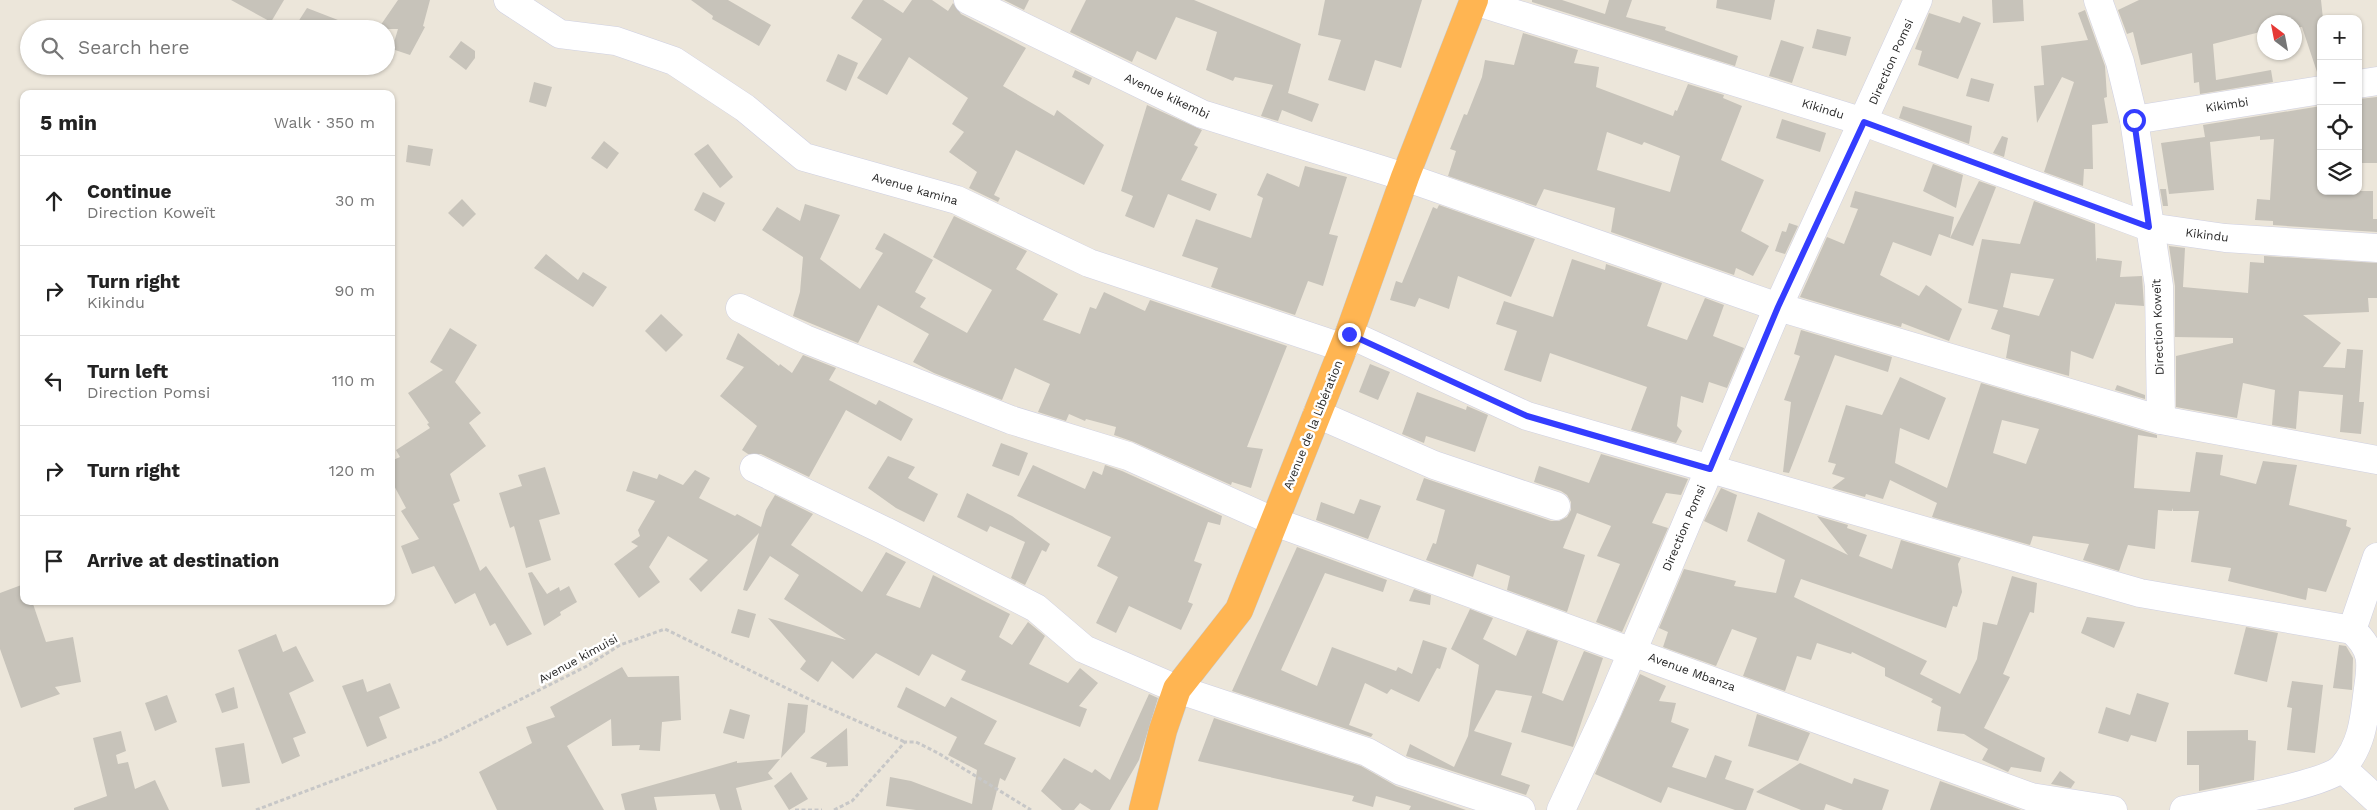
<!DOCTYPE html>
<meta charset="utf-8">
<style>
body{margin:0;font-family:"Work Sans",sans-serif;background:#f6f6f6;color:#222}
.controls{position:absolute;right:15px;top:15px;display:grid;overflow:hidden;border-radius:10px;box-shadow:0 1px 4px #0004}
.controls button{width:45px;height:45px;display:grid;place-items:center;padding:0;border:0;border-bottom:1px solid #e0e0e0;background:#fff;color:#222;font:25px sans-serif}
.compass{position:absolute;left:2257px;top:15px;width:45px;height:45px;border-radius:50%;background:#fff;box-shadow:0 1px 4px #0004;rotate:328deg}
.stop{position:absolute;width:15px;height:15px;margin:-11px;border:4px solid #343dff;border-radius:50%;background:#fff}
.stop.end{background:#343dff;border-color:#fff;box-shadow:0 1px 5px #0008}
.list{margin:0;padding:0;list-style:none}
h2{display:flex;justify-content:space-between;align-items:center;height:65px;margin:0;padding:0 20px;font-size:21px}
h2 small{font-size:16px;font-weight:400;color:#767676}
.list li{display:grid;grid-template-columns:32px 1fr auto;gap:15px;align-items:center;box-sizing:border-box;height:90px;padding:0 20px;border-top:1px solid #e0e0e0}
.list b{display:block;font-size:19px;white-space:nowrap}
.list p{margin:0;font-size:16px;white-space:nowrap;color:#767676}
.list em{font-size:16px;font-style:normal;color:#767676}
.icon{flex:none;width:28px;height:28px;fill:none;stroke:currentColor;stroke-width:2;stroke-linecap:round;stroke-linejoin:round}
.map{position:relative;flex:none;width:2377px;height:810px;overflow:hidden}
.search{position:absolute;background:#fff;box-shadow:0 1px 4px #0004;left:20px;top:20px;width:375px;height:55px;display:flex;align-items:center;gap:12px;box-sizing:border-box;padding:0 18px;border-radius:28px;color:#767676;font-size:19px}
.panel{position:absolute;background:#fff;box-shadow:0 1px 4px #0004;left:20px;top:90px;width:375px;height:515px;border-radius:10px}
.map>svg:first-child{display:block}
</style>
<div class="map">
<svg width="2377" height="810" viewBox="0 0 2377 810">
<rect width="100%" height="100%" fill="#ece6da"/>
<g fill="#c7c3ba" fill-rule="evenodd">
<polygon points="231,0 284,0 271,22"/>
<polygon points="398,0 430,0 423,26 425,27 410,55 392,49 398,29 378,29"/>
<polygon points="691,0 728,0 771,25 759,46 712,19 713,16"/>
<polygon points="863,0 883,0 903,13 912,0 932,0 948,11 953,3 961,14 1026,48 1003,86 1054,116 1057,110 1104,145 1084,185 1016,150 994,195 1000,198 998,202 969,188 977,172 949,152 964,132 952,124 968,98 909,57 887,95 857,78 882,39 851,18"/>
<polygon points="1004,0 1029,0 1024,10"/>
<polygon points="1086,0 1194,0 1301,44 1288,93 1319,104 1312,122 1282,110 1278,121 1261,116 1273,85 1235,77 1233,81 1206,70 1217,32 1176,17 1156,60 1137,51 1132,62 1070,32"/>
<polygon points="1325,0 1422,0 1401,68 1375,60 1365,91 1328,80 1341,40 1318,35"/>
<polygon points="1532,0 1562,0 1605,14 1609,0 1632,0 1626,17 1666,27 1665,30 1738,56 1735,66 1532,2"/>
<polygon points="1717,0 1775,0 1771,20 1716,8"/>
<polygon points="1992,0 2023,0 2024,21 1993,23"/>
<polygon points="2139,0 2321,0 2323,19 2321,19 2321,72 2317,72 2302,27 2294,28 2294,22 2264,22 2264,31 2213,44 2216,80 2271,70 2273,82 2200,94 2199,82 2194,83 2192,53 2141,65 2133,32 2127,34 2118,10"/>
<polygon points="307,8 356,27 356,29 310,29 298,22"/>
<polygon points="2085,10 2105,66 2107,97 2104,98 2108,123 2092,125 2093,169 2084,169 2083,186 2044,172 2074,82 2062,77 2037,123 2034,86 2044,85 2041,46 2088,40 2078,13"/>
<polygon points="1929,13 1960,23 1963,16 1981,23 1958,79 1918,65 1922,51 1915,49"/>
<polygon points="1817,29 1851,37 1846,56 1812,48"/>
<path d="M1523,33L1578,50L1574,63L1599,67L1596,87L1673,116L1675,110L1677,111L1688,84L1724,95L1723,98L1742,106L1721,160L1764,180L1741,231L1769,246L1753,276L1736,268L1734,275L1611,232L1615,208L1544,189L1536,206L1448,176L1456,151L1450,149L1464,114L1467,115L1482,77L1485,60L1514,65ZM1607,132L1642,145L1644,142L1680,156L1670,192L1597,170Z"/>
<polygon points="1781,40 1804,47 1792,83 1769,76"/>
<polygon points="461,41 475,51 475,58 466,70 449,57"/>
<polygon points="838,54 858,63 846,91 826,81"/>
<polygon points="1075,70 1092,78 1089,85 1072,77"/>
<polygon points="1971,78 1994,84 1989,102 1966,96"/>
<polygon points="534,82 552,87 546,107 529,102"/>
<polygon points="2377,97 2377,163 2358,163 2359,99"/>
<polygon points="1147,105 1202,130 1194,145 1198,147 1181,180 1217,194 1210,211 1168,194 1154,228 1125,216 1133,196 1121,191"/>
<polygon points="1903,106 1972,126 1969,144 1899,118"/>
<polygon points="2321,106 2321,191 2373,191 2373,219 2377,219 2377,232 2273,225 2273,221 2255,220 2257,199 2270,200 2274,139 2260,140 2260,136 2210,142 2214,190 2169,194 2161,143 2205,137 2203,125"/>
<polygon points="1782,119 1826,133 1820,152 1776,138"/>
<polygon points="2002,136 2008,138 2004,157 1993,153"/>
<polygon points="604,141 619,153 607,169 591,158"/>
<polygon points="708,144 733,177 720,188 694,154"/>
<polygon points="408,145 433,149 430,166 406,162"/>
<polygon points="1933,164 1963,175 1956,208 1923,191"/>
<polygon points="1305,166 1347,177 1329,234 1338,236 1323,286 1308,281 1295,315 1211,287 1218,268 1182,256 1196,219 1251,238 1263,198 1257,195 1267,173 1299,187"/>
<polygon points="1979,181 1996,187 1973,246 1950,238"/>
<polygon points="2160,189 2166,189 2168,206 2163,206"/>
<polygon points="1855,191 1954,217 1950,238 1939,234 1931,256 1893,242 1880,275 1919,296 1926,285 1962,309 1949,341 1902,323 1901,327 1800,297 1827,237 1844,244 1858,209 1850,207"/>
<polygon points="703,192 725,203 715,222 694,210"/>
<polygon points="462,199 476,214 463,227 448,213"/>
<path d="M2034,201L2095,224L2096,262L2097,258L2122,261L2120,277L2142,276L2144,306L2116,304V302L2093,359L2071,351L2069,376L2006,358L2010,335L1991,329L1998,310L1968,303L1982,239L2020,244ZM2011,273L2054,279L2039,316L2003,307Z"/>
<polygon points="805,204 840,215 820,259 860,289 883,253 875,249 884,233 933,260 915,292 926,298 920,307 967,333 992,290 933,257 954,216 1027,251 1016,269 1058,294 1043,320 1080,334 1090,307 1096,309 1104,292 1145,311 1150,300 1287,346 1247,447 1263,449 1251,488 1232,482 1231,485 1134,442 1114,435 1116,427 1086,419 1085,421 1069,414 1066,421 1038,412 1050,384 1015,368 1002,400 934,373 913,362 929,334 878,305 858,343 793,316 800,292 803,257 762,230 777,207 800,221"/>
<polygon points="1439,205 1535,239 1511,297 1458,276 1449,309 1419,298 1415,307 1390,300 1396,281 1402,283 1433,207 1437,209"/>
<polygon points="1789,223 1798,226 1785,254 1775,251 1782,231 1786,232"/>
<polygon points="2169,246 2185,248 2183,287 2248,293 2250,262 2264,263 2264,256 2377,263 2377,298 2368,298 2369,312 2303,315 2341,343 2323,367 2345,368 2347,349 2363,350 2359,402 2364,402 2361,434 2340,432 2343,395 2299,391 2296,429 2272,425 2275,390 2243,383 2237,418 2176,407 2176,356 2233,343 2233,338 2175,337 2175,286"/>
<polygon points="546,254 578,280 583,272 607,287 593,307 534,268"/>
<polygon points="1572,259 1605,270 1606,264 1662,283 1647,326 1687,340 1705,298 1724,305 1713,336 1744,348 1727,388 1709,382 1703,403 1681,396 1677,426 1682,431 1676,443 1631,430 1647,387 1550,353 1541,382 1504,370 1517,331 1496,324 1504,301 1553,317"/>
<polygon points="661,314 683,335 666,352 645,331"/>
<polygon points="450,328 477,345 455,382 481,413 469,423 486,446 450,474 460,501 453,504 480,571 486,566 532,634 507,646 495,623 490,626 475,593 455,604 434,566 412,574 401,546 419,539 401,511 406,508 391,480 391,461 400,457 396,450 430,428 427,424 429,423 408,393 443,370 430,362"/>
<polygon points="1801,330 1892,357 1888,372 1835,355 1789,473 1783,472 1791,402 1784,400 1800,356 1794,354"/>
<polygon points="738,333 779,366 780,364 792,373 803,355 836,368 829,380 876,405 879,400 913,419 901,441 846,410 809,477 761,454 748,454 742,450 757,426 720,396 744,367 726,359"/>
<polygon points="1370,364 1390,372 1378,400 1359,392"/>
<path d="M1900,377L1946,398L1929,440L1900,428L1895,463L1947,488L1981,383L2157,435V438L2138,435L2134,488L2190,492L2196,452L2223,455L2220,475L2256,484L2263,461L2297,465L2289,505L2347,520L2346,526L2351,528L2326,592L2308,588L2306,600L2228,581L2231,568L2191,562L2199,511H2173V508L2172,511L2158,510L2155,549L2128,545L2119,571L2083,560L2089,544L2033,536L2030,545L1932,517L1937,503L1890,480L1883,499L1866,494L1865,497L1832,488L1845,478L1832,474L1836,464L1828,462L1846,405L1882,415ZM2002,420L2039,429L2026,464L1993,453Z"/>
<polygon points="2117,385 2145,395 2145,399 2115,390"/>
<polygon points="1417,392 1466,410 1467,406 1488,415 1475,452 1426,436 1424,443 1402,434"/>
<polygon points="1001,443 1028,453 1019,476 992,466"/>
<polygon points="1601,454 1688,479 1681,495 1666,493 1652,523 1668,528 1622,632 1596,622 1620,564 1597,556 1611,526 1577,513 1563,548 1585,555 1567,612 1507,590 1510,576 1477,564 1473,577 1426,560 1433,543 1436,544 1445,510 1416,500 1424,478 1551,521 1559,521 1567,517 1571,510 1571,502 1567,495 1561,491 1534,482 1539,466 1589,483"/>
<polygon points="888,456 915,467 908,478 938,494 924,522 896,508 868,488"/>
<polygon points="1033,465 1085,489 1093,471 1102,475 1105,465 1122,471 1222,516 1220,525 1208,522 1194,561 1202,564 1188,602 1193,604 1181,630 1129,606 1116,633 1096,623 1118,577 1097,566 1111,537 1017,496"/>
<polygon points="545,467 560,514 539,520 551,560 526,568 514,526 510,528 499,493 522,486 518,475"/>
<polygon points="695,470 710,478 699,498 735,516 737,514 761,527 766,510 775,495 813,514 791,545 862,592 886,552 906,562 886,595 920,608 933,575 1010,614 999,637 1012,645 1028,622 1045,636 1029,664 1068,683 1080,668 1098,683 1079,706 1087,709 1080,727 961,680 966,671 932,654 919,676 876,653 853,679 832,661 818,682 800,669 806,661 768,618 846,640 784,599 799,575 770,556 747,591 743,590 759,533 701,592 689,579 708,560 668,536 649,567 660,582 639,598 614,564 638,546 631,542 640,536 638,530 655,501 626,491 633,471 657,479 659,474 683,485"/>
<polygon points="1721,488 1737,495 1727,532 1704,521"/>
<polygon points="967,493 1012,516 1050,544 1046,552 1042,550 1025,585 1011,578 1025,542 990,526 987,532 957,517"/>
<polygon points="1360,499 1381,506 1368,539 1316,520 1321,502 1354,514"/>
<polygon points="1758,512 1848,555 1817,516 1848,525 1847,528 1867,535 1859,556 1892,569 1901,540 1961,558 1958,564 1962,592 1957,607 1953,606 1946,628 1801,579 1794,597 1927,661 1920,674 1960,694 1977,659 1983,622 1997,625 2012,576 2037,583 2034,613 2030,612 2003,674 2010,677 1984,728 2045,758 2041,772 2011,767 2008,772 1982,760 1988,749 1964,734 1937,731 1941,707 1931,702 1933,699 1885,676 1885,668 1852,652 1851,654 1817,643 1811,660 1797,656 1785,691 1743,676 1757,638 1732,629 1716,666 1663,647 1668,632 1659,628 1684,569 1736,581 1734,586 1776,593 1785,560 1747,541"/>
<polygon points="1297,547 1387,580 1383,592 1325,573 1281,670 1317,686 1332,647 1396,671 1398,667 1412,674 1423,640 1447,648 1440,669 1437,668 1419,702 1391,689 1387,694 1365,683 1349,725 1373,734 1371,737 1232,691"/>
<polygon points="532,572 547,594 559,587 560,591 569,586 577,602 560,612 561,615 544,626 528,573"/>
<polygon points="24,584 24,601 32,601 46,642 73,637 81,682 55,687 60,694 21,708 0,649 0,593"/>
<polygon points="1414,589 1431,595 1430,605 1409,601"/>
<polygon points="738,609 756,614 749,638 731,633"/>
<polygon points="1470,609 1493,618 1483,639 1516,656 1527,630 1558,641 1542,693 1563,701 1584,651 1603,658 1573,747 1521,732 1532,696 1496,690 1474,731 1512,743 1501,775 1530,785 1526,795 1406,756 1410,744 1454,767 1468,736 1479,665 1451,649"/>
<polygon points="2087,617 2125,622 2114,648 2081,633"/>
<polygon points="2246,627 2278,633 2267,682 2234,674"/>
<polygon points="276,634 283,652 296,646 314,681 289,693 306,733 293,738 300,756 282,764 238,650"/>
<polygon points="2339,645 2346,646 2353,658 2352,690 2333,688"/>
<polygon points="622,667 628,677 679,676 681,720 662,722 660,751 639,750 640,745 612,746 611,719 567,746 604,810 497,810 479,772 532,743 526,727 555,717 550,707"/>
<polygon points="1640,674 1666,686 1659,701 1676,703 1671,722 1689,729 1672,767 1706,778 1715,755 1732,761 1725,779 1754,789 1746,810 1735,810 1668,787 1661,803 1595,774"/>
<polygon points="363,679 367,692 390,683 400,708 379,717 387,738 367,747 342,686"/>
<polygon points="2292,681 2323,685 2315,753 2287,750 2292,708 2287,707"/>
<polygon points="234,687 238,708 222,713 215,694"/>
<polygon points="906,687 945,707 951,697 997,721 984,744 1016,758 1005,781 1000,778 992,810 916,810 886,806 890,777 911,781 972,804 977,770 948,755 957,737 897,707"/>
<polygon points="2137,693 2169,703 2156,742 2131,735 2128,742 2098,733 2106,707 2130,715"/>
<polygon points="1149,694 1158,698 1139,760 1110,810 1091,810 1080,803 1074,810 1062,810 1041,791 1064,758 1092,773 1095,769 1110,780"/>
<polygon points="167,695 177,722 155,731 145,703"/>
<polygon points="788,703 808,705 805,732 781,758"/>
<polygon points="730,709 750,715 744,739 723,733"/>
<polygon points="1757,714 1810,733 1798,761 1748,746"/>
<polygon points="1214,718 1361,766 1396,786 1466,810 1409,810 1411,806 1376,796 1373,807 1352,801 1354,796 1198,761"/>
<polygon points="847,728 848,766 826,767 827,763 810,758"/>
<polygon points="2248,730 2248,740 2256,741 2254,780 2199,791 2199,765 2187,765 2187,731"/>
<polygon points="121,731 126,751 116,755 118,764 128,762 135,789 155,780 169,810 74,810 74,808 107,796 93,738"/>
<polygon points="244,743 250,783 222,787 215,748"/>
<polygon points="780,759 768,773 773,779 736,788 742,810 720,810 715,794 654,797 657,810 625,810 621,794 737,761 737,763"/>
<polygon points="1800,763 1852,784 1854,778 1889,790 1882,810 1843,810 1826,804 1824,810 1801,810 1756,792"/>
<polygon points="2060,771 2075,782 2071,788 2051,784"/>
<polygon points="791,772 808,799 789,810 774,786"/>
<polygon points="1940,781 2021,810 1930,810"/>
</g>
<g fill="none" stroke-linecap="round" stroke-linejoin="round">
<g stroke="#cfd0e2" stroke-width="29">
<g id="minor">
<polyline points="508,0 560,34 616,41 674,61 745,108 804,157 957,200 1089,263 1344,348"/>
<polyline points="968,0 1202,114 1405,177 1778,307 2161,420 2377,460"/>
<polyline points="2098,0 2120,62 2134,120 2159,286 2161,420"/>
<polyline points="1474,1 1864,122 2149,227 2225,238 2377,248"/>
<polyline points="2358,84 2377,81"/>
<polyline points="2134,120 2321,90"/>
<polyline points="740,308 805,339 1011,420 1128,456 1275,522 2031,797 2113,810"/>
<polyline points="1349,334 1527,416 2140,593 2352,630 2377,557"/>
<polyline points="1317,414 1434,465 1556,506"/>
<polyline points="754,468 885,531 1036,608 1084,649 1177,689 1367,752 1401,771 1521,810"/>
<polyline points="2342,768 2377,800"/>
<polyline points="1561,810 1608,709 1778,307 1918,0"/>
<path d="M2184,810C2213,804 2327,785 2343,767C2361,746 2364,722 2367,696C2371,666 2376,652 2352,630"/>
</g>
</g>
<g stroke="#c7c7c7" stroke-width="29">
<polyline id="highway" points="1143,810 1163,730 1177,689 1239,610 1349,334 1405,177 1474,0"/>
</g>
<g stroke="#c7c7c7" stroke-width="3" stroke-dasharray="4 2.5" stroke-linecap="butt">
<polyline points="256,810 438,741 587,666 620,645 665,629 819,704 905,742"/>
<polyline points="795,810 822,810"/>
<polyline points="834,810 852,801 905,742 916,742 938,753 1031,810"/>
</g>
<use href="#minor" stroke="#fff" stroke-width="28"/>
<use href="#highway" stroke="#ffb552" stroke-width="28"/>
</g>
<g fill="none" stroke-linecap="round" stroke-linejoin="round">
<polyline stroke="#343dff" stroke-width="6" points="1349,334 1527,416 1710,469 1778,307 1864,122 2149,227 2134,120"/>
</g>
<g text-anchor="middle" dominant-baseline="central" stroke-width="5" stroke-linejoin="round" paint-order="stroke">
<g font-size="12" fill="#292929" stroke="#fff">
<text transform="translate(1891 62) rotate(-66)">Direction Pomsi</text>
<text transform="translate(1167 96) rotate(25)">Avenue kikembi</text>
<text transform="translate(2227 105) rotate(-9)">Kikimbi</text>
<text transform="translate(1823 109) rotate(17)">Kikindu</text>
<text transform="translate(915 189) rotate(16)">Avenue kamina</text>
<text transform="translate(2207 235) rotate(7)">Kikindu</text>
<text transform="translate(2158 327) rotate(-92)">Direction Koweït</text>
<text transform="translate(1313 425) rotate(-68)">Avenue de la Libération</text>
<text transform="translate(1684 528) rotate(-67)">Direction Pomsi</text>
<text transform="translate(578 659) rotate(-29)">Avenue kimuisi</text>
<text transform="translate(1692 672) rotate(20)">Avenue Mbanza</text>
</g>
</g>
</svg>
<div class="controls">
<button>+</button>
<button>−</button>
<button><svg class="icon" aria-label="locate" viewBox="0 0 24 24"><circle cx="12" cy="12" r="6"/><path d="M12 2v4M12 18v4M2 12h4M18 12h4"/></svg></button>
<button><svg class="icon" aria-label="layers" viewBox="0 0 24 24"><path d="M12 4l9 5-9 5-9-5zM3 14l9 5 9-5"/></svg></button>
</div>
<svg class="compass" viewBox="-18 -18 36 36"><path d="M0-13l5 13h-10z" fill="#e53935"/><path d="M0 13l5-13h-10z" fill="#767676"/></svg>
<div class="stop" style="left:2134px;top:120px"></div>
<div class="stop end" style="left:1349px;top:334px"></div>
<div class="search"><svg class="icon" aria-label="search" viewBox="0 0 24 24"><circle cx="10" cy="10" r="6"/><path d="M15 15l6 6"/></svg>Search here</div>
<section class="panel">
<h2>5 min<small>Walk · 350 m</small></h2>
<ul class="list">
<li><svg class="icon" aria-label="ahead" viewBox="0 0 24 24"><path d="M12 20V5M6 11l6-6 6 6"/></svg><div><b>Continue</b><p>Direction Koweït</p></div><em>30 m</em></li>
<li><svg class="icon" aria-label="right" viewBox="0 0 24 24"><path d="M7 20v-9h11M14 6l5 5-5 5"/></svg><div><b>Turn right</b><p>Kikindu</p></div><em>90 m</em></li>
<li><svg class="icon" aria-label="left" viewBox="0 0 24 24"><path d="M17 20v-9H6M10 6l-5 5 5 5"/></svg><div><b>Turn left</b><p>Direction Pomsi</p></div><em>110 m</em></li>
<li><svg class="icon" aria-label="right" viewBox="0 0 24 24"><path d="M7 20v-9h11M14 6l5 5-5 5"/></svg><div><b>Turn right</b></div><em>120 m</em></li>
<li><svg class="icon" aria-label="arrive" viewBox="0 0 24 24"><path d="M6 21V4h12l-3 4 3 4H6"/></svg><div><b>Arrive at destination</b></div></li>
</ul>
</section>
</div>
